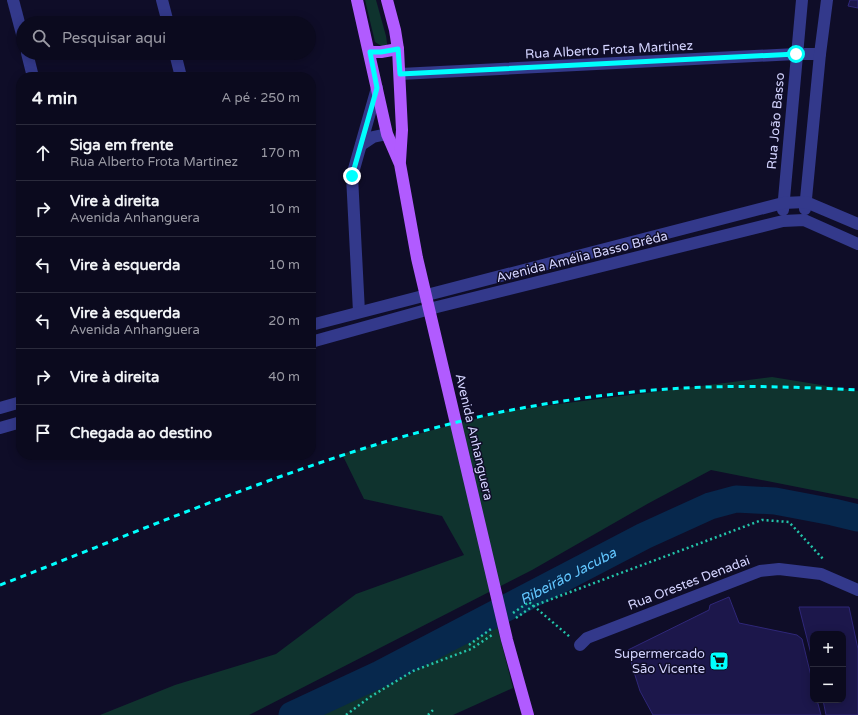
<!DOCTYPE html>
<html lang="pt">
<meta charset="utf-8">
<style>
body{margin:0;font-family:"Varela Round",sans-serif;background:#19182b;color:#f1f3f6}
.controls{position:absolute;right:12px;bottom:12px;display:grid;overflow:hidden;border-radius:8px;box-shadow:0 2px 10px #0003}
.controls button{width:36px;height:36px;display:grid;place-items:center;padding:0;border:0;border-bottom:1px solid #2b2b3c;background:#0b0a1e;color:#f1f3f6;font:20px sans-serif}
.stop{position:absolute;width:12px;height:12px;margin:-9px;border:3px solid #00fffe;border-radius:50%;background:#fff}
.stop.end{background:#00fffe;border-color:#fff;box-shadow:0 1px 4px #0008}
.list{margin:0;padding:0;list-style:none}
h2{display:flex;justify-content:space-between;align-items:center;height:52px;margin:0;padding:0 16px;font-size:17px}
h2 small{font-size:13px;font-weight:400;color:#9a9aa4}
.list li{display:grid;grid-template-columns:26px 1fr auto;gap:12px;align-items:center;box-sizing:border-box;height:56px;padding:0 16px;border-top:1px solid #2b2b3c}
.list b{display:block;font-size:15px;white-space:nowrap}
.list p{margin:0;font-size:13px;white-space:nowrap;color:#9a9aa4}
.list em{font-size:13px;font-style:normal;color:#9a9aa4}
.icon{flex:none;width:22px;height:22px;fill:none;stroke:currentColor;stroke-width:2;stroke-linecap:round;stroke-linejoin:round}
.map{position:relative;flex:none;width:858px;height:715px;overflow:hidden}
.search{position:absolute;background:#0b0a1e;box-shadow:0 2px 10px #0003;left:16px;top:16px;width:300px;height:44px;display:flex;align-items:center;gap:10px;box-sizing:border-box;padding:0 14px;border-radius:22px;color:#9a9aa4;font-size:15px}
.panel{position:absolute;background:#0b0a1e;box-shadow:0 2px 10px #0003;left:16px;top:72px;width:300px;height:388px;border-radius:16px}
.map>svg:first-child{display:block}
</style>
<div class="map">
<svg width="858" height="715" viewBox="0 0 858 715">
<rect width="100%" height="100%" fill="#0f0d28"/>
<g fill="#0f332e">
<polygon points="365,0 376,0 386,36 388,50 375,42"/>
<polygon points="772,377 858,391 858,499 711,470 649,503 532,570 249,715 100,715 175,685 276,654 356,594 464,555 442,516 364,499 342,454 505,411"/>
<polygon points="495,618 513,688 453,715 304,715"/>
</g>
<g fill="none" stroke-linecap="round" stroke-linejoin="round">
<path stroke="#07284d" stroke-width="27" id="s1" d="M292,715L380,674L644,536L710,506L736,499L775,501L833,512L858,518"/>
</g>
<g fill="#1c174b" stroke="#2f2779">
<polygon points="850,0 858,0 858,8 848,6"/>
<polygon points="729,597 739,623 797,635 802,639 813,684 813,700 817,700 821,715 653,715 640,691 634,672 628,650 709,610 710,605"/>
<polygon points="799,607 849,607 858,649 858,715 826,715 823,700 843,700 843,634 813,634 813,662"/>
</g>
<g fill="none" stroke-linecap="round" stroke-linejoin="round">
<g stroke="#23c4aa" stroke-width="2.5" stroke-dasharray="2 3" stroke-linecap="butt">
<polyline points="513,613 529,602 570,637"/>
<polyline points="516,618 533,606 762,520 789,522 824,560"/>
<polyline points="469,645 491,629"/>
<polyline points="346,715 370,697 413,671 471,649 492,635"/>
<polyline points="428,715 433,710"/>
</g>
<g stroke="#33398b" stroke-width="12">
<polyline points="13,0 23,38"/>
<polyline points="162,0 168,23"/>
<polyline points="27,53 33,77"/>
<polyline points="175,53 181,77"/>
<polyline points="400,74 796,54 820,54"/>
<polyline points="361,145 373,137 387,134"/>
<polyline points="805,209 820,54 827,0"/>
<polyline points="783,210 802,0"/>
<polyline points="359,312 352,176 377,88"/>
<polyline points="311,325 783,203 806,202 858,224"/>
<polyline points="311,342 437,307 783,221 804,220 858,244"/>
<polyline points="0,408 21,402"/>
<polyline points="0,428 21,422"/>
<polyline points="580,645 587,638 760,571 779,569 821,574 858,590"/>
</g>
<g stroke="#b15bff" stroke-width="12">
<polyline points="357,0 387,134 400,164 417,258 507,640 528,715"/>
<polyline points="387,0 395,30 398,49 402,130 400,161"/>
<polyline points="370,52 381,52 398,49"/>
</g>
<path stroke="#00fffe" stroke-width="3" stroke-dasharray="6 5" stroke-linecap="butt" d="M0,585C132,534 262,478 398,438C434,428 470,418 506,411C564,400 625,391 684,388C742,385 800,387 858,390"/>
</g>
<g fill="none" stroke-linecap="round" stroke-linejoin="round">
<polyline stroke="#00fffe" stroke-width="5" points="352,176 377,88 370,52 381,52 398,49 400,74 796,54"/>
</g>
<defs>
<g id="supermarket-square" transform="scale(1)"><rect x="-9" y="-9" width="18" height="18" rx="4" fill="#00fffe" stroke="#0f0d28"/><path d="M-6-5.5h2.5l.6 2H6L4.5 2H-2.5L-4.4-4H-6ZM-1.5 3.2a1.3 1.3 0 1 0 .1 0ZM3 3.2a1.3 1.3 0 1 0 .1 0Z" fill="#111"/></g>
</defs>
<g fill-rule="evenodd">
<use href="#supermarket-square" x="719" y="661"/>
</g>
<g text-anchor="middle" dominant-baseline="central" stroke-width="3" stroke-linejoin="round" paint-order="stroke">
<g font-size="13" fill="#d4d4ff" stroke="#0f0d28">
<text transform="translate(609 50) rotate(-3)">Rua Alberto Frota Martinez</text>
<text transform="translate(776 121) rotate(-85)">Rua João Basso</text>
<text transform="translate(582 257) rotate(-14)">Avenida Amélia Basso Brêda</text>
<text transform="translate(474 437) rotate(77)">Avenida Anhanguera</text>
<text transform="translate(689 583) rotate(-21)">Rua Orestes Denadai</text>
</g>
<g font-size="13" fill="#d4d4ff" stroke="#0f0d28" text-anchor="end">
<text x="705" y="654">Supermercado<tspan x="705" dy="15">São Vicente</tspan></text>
</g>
<g font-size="14" font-style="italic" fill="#62c7ff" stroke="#0f0d28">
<text stroke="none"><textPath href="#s1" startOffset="309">Ribeirão Jacuba</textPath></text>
</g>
</g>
</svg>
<div class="controls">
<button>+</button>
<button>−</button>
</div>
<div class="stop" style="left:796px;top:54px"></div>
<div class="stop end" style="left:352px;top:176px"></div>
<div class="search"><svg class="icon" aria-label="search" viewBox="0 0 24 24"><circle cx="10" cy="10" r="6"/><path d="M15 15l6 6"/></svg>Pesquisar aqui</div>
<section class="panel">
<h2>4 min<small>A pé · 250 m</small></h2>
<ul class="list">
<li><svg class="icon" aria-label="ahead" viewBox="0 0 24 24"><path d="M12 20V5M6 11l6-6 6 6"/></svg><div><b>Siga em frente</b><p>Rua Alberto Frota Martinez</p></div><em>170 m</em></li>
<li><svg class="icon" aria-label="right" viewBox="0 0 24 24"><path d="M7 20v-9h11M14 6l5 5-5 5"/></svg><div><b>Vire à direita</b><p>Avenida Anhanguera</p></div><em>10 m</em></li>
<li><svg class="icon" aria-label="left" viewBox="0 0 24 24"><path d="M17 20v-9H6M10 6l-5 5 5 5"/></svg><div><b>Vire à esquerda</b></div><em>10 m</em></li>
<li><svg class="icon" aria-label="left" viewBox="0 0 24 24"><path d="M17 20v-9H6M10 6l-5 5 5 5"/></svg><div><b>Vire à esquerda</b><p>Avenida Anhanguera</p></div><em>20 m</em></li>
<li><svg class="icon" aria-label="right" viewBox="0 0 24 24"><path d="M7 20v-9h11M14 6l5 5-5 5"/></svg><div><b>Vire à direita</b></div><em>40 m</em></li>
<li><svg class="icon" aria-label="arrive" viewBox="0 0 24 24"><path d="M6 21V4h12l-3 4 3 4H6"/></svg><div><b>Chegada ao destino</b></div></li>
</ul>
</section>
</div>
